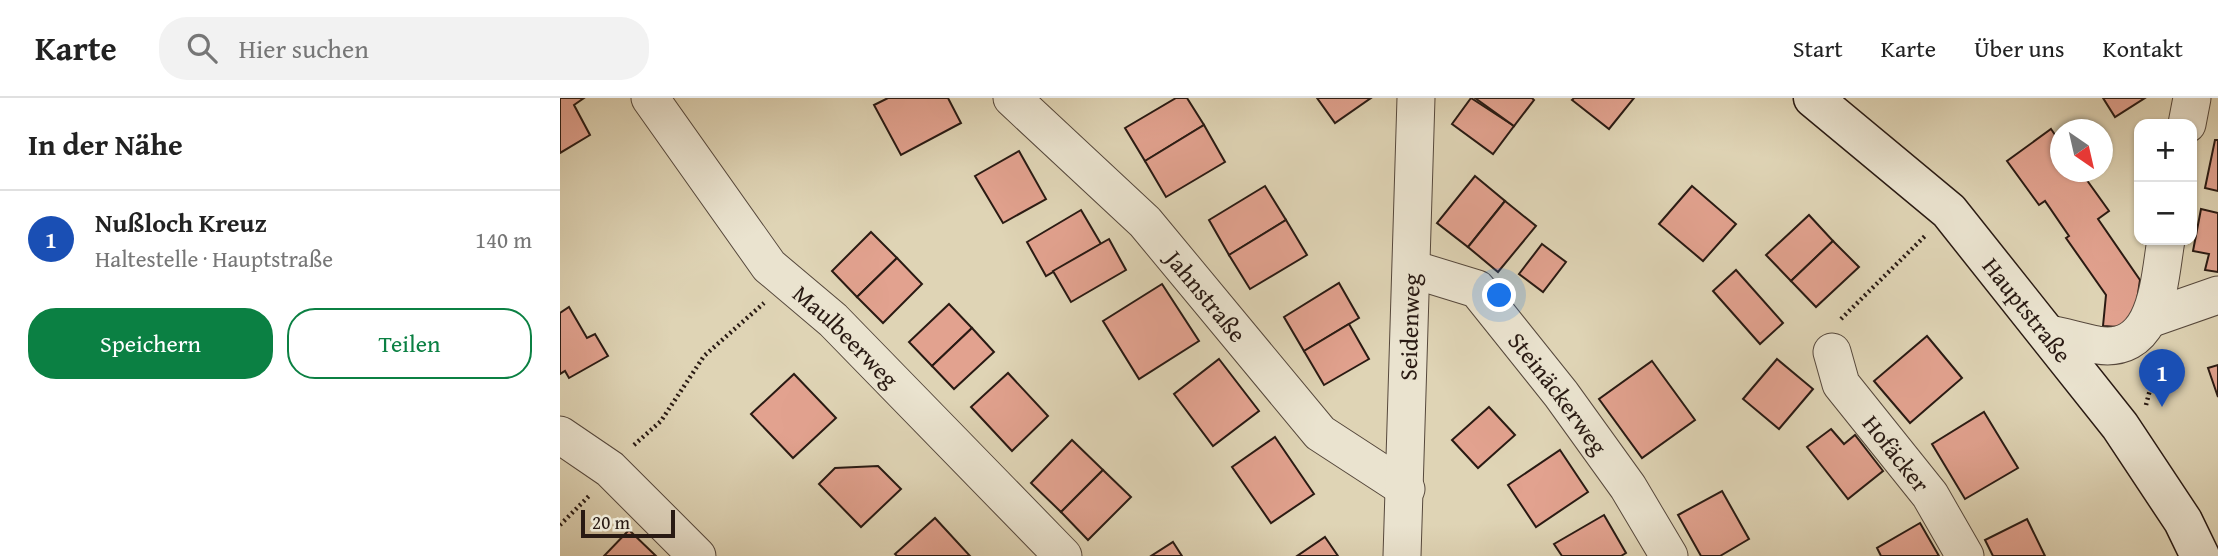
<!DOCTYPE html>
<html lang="de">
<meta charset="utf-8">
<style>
body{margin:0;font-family:"Gentium Book Plus",serif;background:#f2f2f2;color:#222}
.controls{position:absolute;right:21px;top:21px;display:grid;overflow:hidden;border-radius:14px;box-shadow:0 2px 5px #0004}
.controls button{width:63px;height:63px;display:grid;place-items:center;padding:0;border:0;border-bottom:2px solid #e0e0e0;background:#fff;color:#222;font:35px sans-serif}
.compass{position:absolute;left:1490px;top:21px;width:63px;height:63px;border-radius:50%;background:#fff;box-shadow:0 2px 5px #0004;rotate:146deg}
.scale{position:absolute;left:21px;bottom:18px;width:94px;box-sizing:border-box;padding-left:7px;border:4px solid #291a13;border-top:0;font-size:19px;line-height:24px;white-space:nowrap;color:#291a13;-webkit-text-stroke:5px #eae3cf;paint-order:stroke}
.you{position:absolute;left:940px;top:198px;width:24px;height:24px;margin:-18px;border:5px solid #fff;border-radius:50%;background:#1a73e8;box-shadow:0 0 0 10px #1a73e833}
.badge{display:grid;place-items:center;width:46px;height:46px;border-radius:50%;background:#0b8043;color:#fff;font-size:23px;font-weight:700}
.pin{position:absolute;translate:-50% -58px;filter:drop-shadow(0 2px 4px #0008)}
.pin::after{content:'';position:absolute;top:37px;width:24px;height:21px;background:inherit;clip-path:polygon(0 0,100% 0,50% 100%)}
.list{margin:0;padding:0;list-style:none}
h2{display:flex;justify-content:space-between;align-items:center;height:91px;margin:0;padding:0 28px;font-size:30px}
h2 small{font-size:23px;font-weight:400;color:#767676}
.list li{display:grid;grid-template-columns:46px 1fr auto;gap:21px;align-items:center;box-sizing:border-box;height:98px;padding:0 28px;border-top:2px solid #e0e0e0}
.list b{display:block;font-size:26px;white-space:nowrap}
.list p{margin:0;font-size:23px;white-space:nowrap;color:#767676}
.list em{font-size:23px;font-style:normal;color:#767676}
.actions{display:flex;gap:14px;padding:21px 28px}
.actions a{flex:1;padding:16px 0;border:2px solid #0b8043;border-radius:28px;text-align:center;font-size:24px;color:#0b8043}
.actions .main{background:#0b8043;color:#fff}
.icon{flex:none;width:38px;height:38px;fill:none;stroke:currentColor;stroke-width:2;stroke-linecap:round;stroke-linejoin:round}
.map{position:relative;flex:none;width:1658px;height:458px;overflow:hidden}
header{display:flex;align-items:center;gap:42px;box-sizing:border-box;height:98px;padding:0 35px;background:#fff;border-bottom:2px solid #e0e0e0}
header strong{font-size:33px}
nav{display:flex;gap:38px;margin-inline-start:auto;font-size:24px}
.search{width:490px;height:63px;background:#f2f2f2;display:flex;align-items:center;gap:18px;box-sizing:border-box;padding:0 24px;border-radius:28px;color:#767676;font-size:26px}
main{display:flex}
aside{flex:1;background:#fff}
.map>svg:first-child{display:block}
</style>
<header>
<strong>Karte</strong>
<div class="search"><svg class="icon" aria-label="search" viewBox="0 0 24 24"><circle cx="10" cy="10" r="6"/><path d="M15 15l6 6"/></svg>Hier suchen</div>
<nav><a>Start</a><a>Karte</a><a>Über uns</a><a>Kontakt</a></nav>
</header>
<main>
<aside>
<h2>In der Nähe<small></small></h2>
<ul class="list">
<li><span class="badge" style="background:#1a4fb4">1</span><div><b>Nußloch Kreuz</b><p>Haltestelle · Hauptstraße</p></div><em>140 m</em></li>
</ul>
<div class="actions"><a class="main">Speichern</a><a>Teilen</a></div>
</aside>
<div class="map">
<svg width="1658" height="458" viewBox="0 0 1658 458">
<rect width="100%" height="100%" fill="#dfd4b5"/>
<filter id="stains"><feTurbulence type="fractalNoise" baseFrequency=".00286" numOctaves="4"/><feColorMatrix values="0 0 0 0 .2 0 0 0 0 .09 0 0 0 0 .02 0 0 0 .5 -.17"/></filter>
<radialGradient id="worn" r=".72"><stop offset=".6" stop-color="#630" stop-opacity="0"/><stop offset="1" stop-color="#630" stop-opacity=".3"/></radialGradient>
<g fill="#e2a28f" stroke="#291a13" stroke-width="2">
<polygon points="0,0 24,0 14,7 30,37 0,55"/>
<polygon points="328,0 388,0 401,25 341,57 314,7"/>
<polygon points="616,0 627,0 644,27 585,63 565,30"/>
<polygon points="757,0 811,0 775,25"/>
<polygon points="911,0 954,28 933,56 892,26"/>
<polygon points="915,0 972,0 974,2 954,28"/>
<polygon points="1014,0 1074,0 1049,31 1012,2"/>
<polygon points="1543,0 1585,0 1555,19"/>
<polygon points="644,27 665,64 606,99 585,63"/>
<polygon points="1491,31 1500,44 1500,74 1521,74 1549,113 1538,121 1580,182 1573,230 1543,228 1546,197 1506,140 1509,138 1485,103 1479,107 1447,63"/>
<polygon points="1655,42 1658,42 1658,93 1645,90"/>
<polygon points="459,53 486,101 443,125 415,78"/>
<polygon points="915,78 945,103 908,149 877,125"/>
<polygon points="705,88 726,122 669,157 649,122"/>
<polygon points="1132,88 1176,126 1143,163 1099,126"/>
<polygon points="945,103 976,128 938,174 908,149"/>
<polygon points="1641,111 1658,115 1658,174 1645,172 1649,156 1633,153"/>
<polygon points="521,112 541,146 486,178 467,144"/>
<polygon points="1249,117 1273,143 1231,183 1206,157"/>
<polygon points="726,122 747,157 690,191 669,157"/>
<polygon points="311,134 337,160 297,199 272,173"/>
<polygon points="549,141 566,172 511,204 493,173"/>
<polygon points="1273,143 1299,169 1256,209 1231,183"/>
<polygon points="982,146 1006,164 983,194 959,176"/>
<polygon points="337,160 362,186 323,225 297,199"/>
<polygon points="1176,172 1223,225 1200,246 1153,193"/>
<polygon points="779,185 799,220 744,253 724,219"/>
<polygon points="602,186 639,243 579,281 543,223"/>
<polygon points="389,206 412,230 372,268 349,244"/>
<polygon points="9,209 27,240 35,236 48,258 9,280 5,273 0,276 0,215"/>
<polygon points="789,226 809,261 764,287 744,253"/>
<polygon points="412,230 434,254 394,291 372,268"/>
<polygon points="1367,238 1402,280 1350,325 1314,283"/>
<polygon points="659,261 699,313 653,348 614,296"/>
<polygon points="1217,261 1253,291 1219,331 1183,301"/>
<polygon points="1092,263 1135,322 1082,360 1039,301"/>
<polygon points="1658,267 1658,299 1648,270"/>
<polygon points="448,275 488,318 452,353 411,309"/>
<polygon points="234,276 276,320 233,360 191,316"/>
<polygon points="929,309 955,337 918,370 892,342"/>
<polygon points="1424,314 1458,370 1405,401 1372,346"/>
<polygon points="1271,331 1284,346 1295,337 1323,373 1288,401 1247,349"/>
<polygon points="715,339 754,396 711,425 672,369"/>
<polygon points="512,342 543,372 501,414 471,385"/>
<polygon points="1000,352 1028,394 976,429 948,387"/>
<polygon points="318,368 341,391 301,429 259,386 275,370"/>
<polygon points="543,372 571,399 528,442 501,414"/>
<polygon points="1162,393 1189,441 1160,458 1141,458 1118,417"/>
<polygon points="1044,417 1066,455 1061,458 1002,458 994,446"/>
<polygon points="375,420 410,458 337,458 335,456"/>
<polygon points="1467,421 1485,458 1433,458 1425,442"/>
<polygon points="1360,425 1379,458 1321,458 1317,450"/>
<polygon points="69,432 96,458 44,458"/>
<polygon points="765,439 778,458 737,458"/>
<polygon points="613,444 622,458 591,458"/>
</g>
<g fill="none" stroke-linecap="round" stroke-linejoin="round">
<g stroke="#56483c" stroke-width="39">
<g id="minor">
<path id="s1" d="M90,0L209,168L273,222L503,458"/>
<path id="s2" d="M452,0L585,124L760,335L846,391"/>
<polyline points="1627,26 1632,0"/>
<path id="s3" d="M852,171L917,191L1001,296L1068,389L1109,458"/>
<polyline points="1592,220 1658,197"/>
<path d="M1489,236C1505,239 1521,244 1537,247C1598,257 1599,182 1606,142"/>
<path id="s4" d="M1272,254L1281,286L1370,397L1405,458"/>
<polyline points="0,337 50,371 137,458"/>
<path id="s5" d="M842,458L856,0"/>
</g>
</g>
<g stroke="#291a13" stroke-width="41">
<g id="secondary">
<path id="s6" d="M1253,0L1389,113L1560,328L1623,423L1640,458"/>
</g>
</g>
<g stroke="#291a13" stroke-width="4.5" stroke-dasharray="2 3.5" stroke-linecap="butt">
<polyline points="1281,221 1367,136"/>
<polyline points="1586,307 1597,265"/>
<polyline points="74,347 101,323 144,258 204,205"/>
<polyline points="0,427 29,398"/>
</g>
<use href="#minor" stroke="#eae3cf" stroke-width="37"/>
<use href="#secondary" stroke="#eae3cf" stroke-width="38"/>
</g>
<g text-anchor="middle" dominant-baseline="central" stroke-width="6" stroke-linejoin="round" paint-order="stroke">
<g font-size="24" fill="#291a13" stroke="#eae3cf">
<text stroke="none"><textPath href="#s2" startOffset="278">Jahnstraße</textPath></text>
<text stroke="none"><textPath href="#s6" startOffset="303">Hauptstraße</textPath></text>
<text stroke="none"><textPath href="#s5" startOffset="229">Seidenweg</textPath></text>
<text stroke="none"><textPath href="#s1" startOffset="310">Maulbeerweg</textPath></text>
<text stroke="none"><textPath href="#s3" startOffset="200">Steinäckerweg</textPath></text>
<text stroke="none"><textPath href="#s4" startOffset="122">Hofäcker</textPath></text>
</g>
</g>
<rect width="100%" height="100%" filter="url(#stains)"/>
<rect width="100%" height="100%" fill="url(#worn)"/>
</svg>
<div class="controls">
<button>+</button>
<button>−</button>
</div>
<svg class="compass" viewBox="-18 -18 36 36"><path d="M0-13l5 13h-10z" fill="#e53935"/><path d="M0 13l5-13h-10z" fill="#767676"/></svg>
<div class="scale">20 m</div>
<div class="you"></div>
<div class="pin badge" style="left:1602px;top:309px;background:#1a4fb4">1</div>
</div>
</main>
